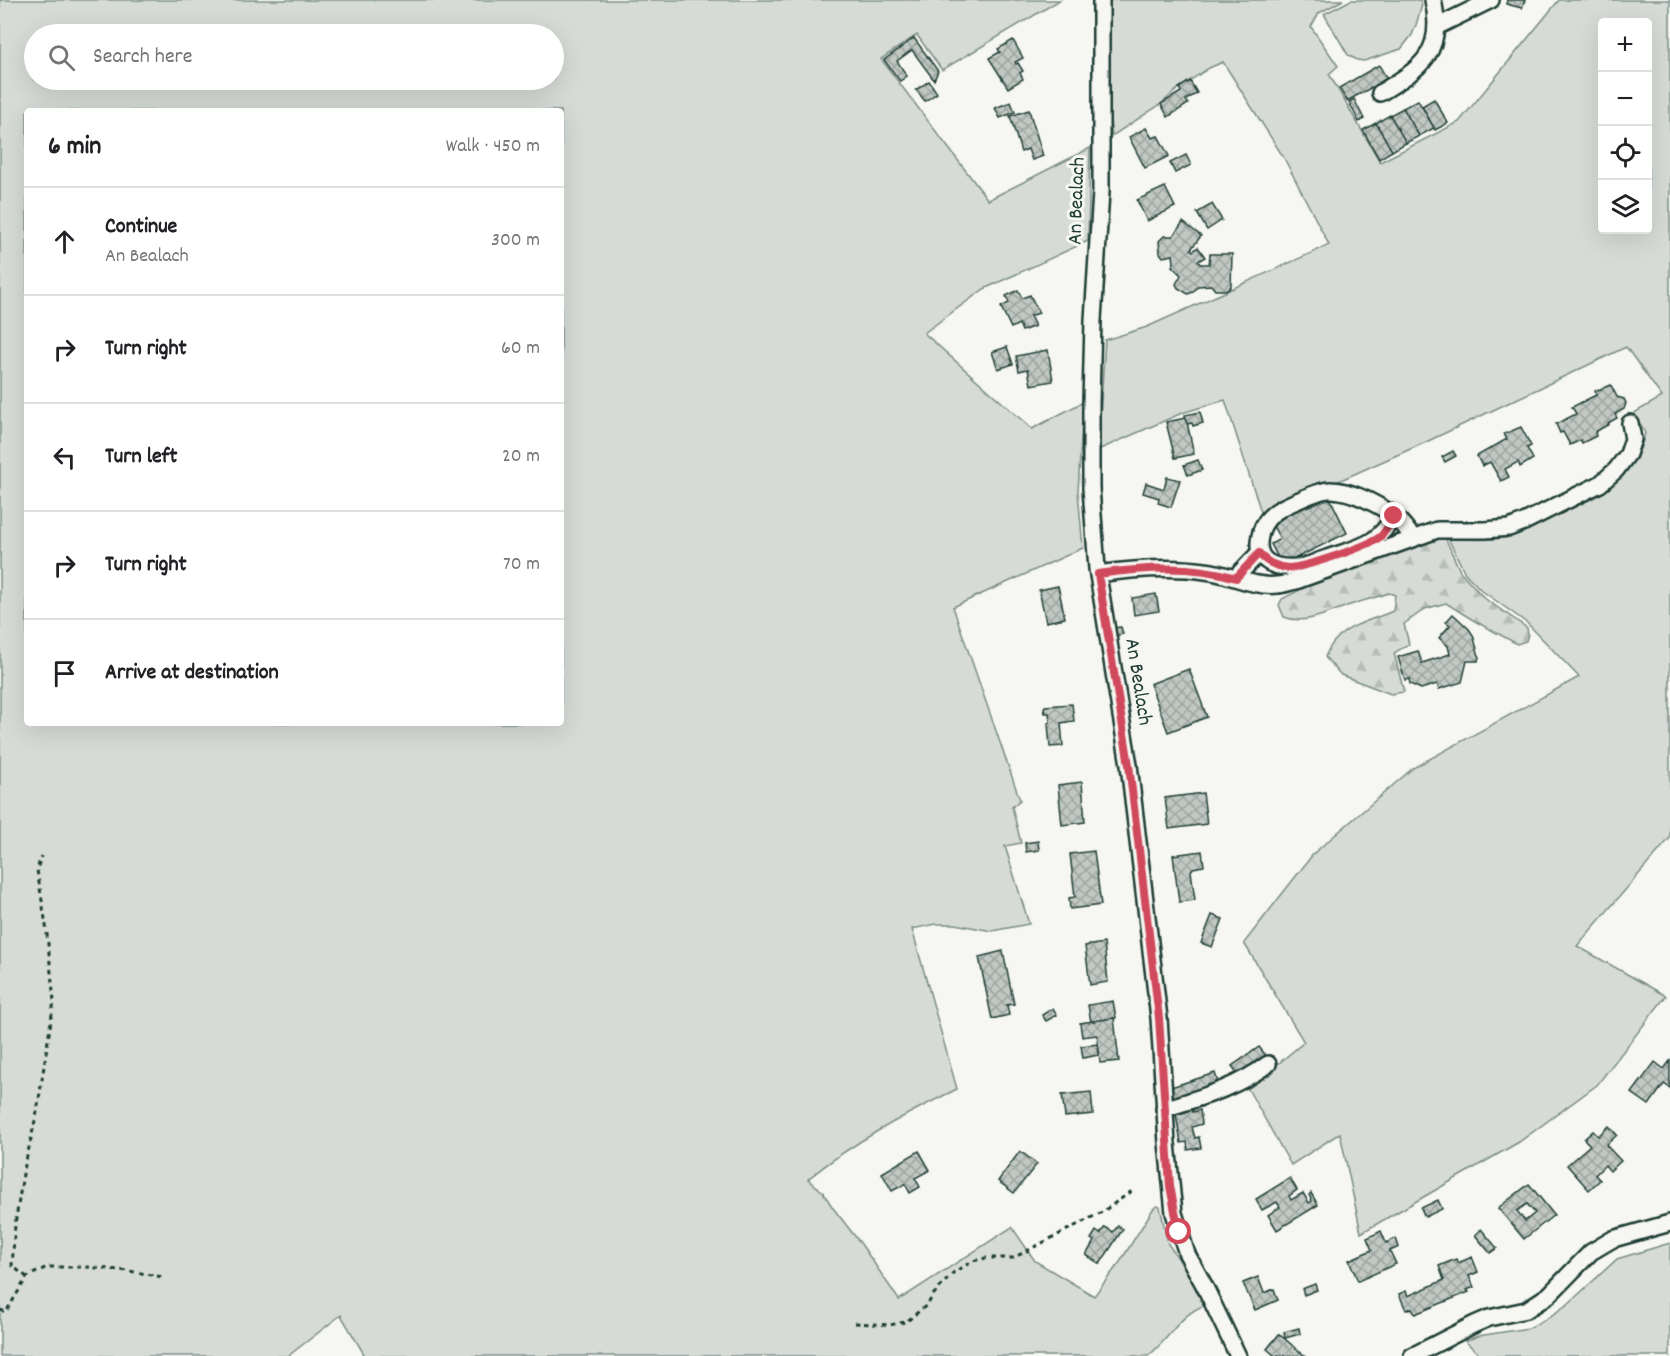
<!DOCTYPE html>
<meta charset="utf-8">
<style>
body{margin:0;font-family:Dekko,sans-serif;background:#f2f2f2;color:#202124}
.controls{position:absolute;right:18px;top:18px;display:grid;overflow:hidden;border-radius:6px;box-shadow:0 6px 24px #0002}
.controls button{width:54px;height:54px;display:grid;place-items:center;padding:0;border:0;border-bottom:2px solid #e0e0e0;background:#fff;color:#202124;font:30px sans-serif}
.stop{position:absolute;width:18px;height:18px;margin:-14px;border:4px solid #d1495b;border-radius:50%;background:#fff}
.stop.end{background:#d1495b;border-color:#fff;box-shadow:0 2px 6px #0008}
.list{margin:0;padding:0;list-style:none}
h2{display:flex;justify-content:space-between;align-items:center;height:78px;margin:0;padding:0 24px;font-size:26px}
h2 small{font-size:20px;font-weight:400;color:#757577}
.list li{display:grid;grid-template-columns:39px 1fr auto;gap:18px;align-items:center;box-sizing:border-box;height:108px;padding:0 24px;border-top:2px solid #e0e0e0}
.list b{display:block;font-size:22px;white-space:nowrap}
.list p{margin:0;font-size:20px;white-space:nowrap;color:#757577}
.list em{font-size:20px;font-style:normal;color:#757577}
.icon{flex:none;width:33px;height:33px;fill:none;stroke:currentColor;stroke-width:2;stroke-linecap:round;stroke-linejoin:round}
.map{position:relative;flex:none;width:1670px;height:1356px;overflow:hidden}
.search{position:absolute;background:#fff;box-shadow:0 6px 24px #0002;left:24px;top:24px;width:540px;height:66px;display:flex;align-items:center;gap:15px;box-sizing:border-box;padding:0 21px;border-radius:33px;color:#757577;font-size:22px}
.panel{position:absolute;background:#fff;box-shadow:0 6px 24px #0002;left:24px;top:108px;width:540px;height:618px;border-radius:6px}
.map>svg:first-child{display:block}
</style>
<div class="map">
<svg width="1670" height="1356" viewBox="0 0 1670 1356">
<defs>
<pattern id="forest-firs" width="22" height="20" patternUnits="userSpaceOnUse" patternTransform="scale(1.5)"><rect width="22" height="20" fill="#d6dbd6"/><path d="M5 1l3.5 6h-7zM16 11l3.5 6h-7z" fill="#b7bdb8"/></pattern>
<pattern id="building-cross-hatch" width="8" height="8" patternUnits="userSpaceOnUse" patternTransform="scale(1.5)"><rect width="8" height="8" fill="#c1c8c3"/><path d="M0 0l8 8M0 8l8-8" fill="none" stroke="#9ca49f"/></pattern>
</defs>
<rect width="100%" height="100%" fill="#f6f6f2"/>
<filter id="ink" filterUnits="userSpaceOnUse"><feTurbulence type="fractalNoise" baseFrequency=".0167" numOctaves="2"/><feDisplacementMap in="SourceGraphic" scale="12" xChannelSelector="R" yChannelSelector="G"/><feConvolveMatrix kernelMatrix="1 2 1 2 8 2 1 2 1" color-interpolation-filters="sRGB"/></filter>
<g filter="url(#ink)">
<g fill="#d6dbd6" stroke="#7a8c85" stroke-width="1.5" fill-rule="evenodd">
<path d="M0,0H1060L942,70L917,35L881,59L988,200L1090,148L1088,241L984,289L924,333L1032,429L1083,402L1078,492L1083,548L953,607L1020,800L1012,807L1021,843L1005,846L1029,924L992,931L955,924H936L912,929L957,1089C906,1114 853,1142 808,1179L823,1192L833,1208L861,1244L899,1300L1012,1227L1035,1261L1094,1296L1120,1262L1153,1209L1157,1206L1160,1207L1168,1244L1195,1282L1204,1300L1203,1306C1179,1315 1168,1341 1148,1356H365L341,1315L288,1356H0ZM34,34H554V80H34ZM27,111H561V723H27Z"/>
<path d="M1108,0H1343L1319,13L1311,27L1338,66L1329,74L1380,162L1459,122L1559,0H1670V838L1577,946L1666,996L1597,1085L1519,1142L1361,1233L1340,1133L1291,1165L1248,1089L1304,1042L1244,943L1314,853L1413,768L1579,677L1527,623L1481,590L1465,573L1448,538C1466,539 1485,541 1503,538C1522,535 1538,525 1554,517C1595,497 1634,482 1645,433L1634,413L1662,397L1626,347L1424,443L1262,515L1225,400L1182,413L1098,450L1105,340L1147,327L1329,245L1284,158L1223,62L1209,68L1179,88L1161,104L1112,136L1109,112ZM1602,22H1648V230H1602Z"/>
<polygon points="1351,0 1420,0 1422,5 1416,25 1412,35 1401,49 1364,61 1357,60 1348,55 1324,14"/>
<polygon points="1670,1243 1670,1356 1481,1356 1465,1341 1478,1336 1529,1328 1546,1319 1568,1304 1617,1259"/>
</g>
<path fill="url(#forest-firs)" stroke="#7a8c85" stroke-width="1.5" d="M1444,535L1460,571L1484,598L1527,628L1528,634L1526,641L1517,644L1473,620L1446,603L1425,609L1404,624L1409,644L1394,653L1404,692L1391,694L1341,675L1325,657C1337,626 1365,623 1393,611L1395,595L1389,593C1377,597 1365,600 1353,604C1331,611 1307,626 1284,617L1279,605L1282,599L1315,582Z"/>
<g fill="url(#building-cross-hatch)" stroke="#1f3d34" stroke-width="1.5" fill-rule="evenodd">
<polygon points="1507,0 1525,0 1522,8 1506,4"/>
<polygon points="914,38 938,71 934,80 912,50 897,61 907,76 900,81 884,60"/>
<polygon points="1013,40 1023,58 1015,62 1016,64 1018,63 1023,71 1020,73 1023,79 1008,88 989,58 1000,52 998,49"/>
<polygon points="1379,65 1387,79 1347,101 1339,88"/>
<polygon points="929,81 937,93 925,101 916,90"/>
<polygon points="1190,81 1197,93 1186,100 1188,104 1168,117 1161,104 1181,92 1179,88"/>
<polygon points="1354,99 1364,119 1359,122 1349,102"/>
<polygon points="1434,99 1448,123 1435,130 1422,106"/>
<polygon points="1418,100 1434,128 1419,136 1403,108"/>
<polygon points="1011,102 1015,112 1000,118 995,108"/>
<polygon points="1403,108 1419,136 1406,143 1390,115"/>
<polygon points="1029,110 1043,156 1032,160 1028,149 1021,152 1010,116"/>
<polygon points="1390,115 1406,143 1392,151 1376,123"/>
<polygon points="1376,123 1392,151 1379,159 1363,130"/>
<polygon points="1146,128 1152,138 1158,136 1169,156 1145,168 1129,137"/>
<polygon points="1186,155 1191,165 1175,173 1170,163"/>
<polygon points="1165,187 1175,207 1147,221 1137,200"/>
<polygon points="1212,204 1222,220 1207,230 1197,213"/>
<polygon points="1183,222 1201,236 1191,249 1193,251 1198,247 1205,257 1198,261 1200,264 1209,264 1210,254 1232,254 1231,286 1228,290 1215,290 1211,285 1198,286 1193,292 1188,294 1178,288 1176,284 1181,275 1172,266 1174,262 1173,255 1163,257 1160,253 1159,241 1164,236 1173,236"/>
<polygon points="1018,290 1022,298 1030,295 1039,313 1030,316 1035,326 1022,331 1019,324 1011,328 1001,307 1009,303 1006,296"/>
<polygon points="1007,347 1013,364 998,369 992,352"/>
<polygon points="1048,350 1053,381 1031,385 1028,369 1019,371 1016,356"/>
<polygon points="1611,385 1617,397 1624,399 1626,403 1624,409 1615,414 1617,418 1608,423 1609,424 1595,432 1596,436 1582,443 1581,440 1570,445 1563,432 1560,433 1556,424 1576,414 1572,407 1596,395 1595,391"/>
<polygon points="1200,412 1203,423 1193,426 1192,423 1187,424 1185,415"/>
<polygon points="1186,418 1194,454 1175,458 1166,422"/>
<polygon points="1521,427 1531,446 1527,448 1533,459 1520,467 1518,462 1505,469 1509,477 1501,481 1490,462 1482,466 1477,456 1507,439 1504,434"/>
<polygon points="1453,451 1456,456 1445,462 1442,457"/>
<polygon points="1198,460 1202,470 1188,475 1184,465"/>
<polygon points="1167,477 1180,480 1171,507 1158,503 1159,498 1143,493 1146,483 1164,489"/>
<polygon points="1328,494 1347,533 1282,565 1271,544 1280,539 1271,522"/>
<polygon points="1058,586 1065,618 1046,622 1039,590"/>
<polygon points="1156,594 1159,611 1134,615 1132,598"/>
<polygon points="1453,614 1469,629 1473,635 1479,656 1478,661 1467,661 1462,682 1439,689 1437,684 1421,689 1410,684 1409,679 1405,680 1398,657 1418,651 1422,663 1450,654 1448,646 1439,638 1450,625 1446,622"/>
<polygon points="1121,627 1123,634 1115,636 1113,628"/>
<polygon points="1189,669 1207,717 1168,732 1150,684"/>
<polygon points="1072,704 1074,721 1061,723 1063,746 1050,747 1048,723 1050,722 1049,713 1045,713 1044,708 1045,706"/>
<polygon points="1082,782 1085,822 1062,825 1058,785"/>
<polygon points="1203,793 1207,824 1169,829 1165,798"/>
<polygon points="1038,841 1039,850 1026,852 1025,843"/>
<polygon points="1094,851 1101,905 1070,909 1069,898 1075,897 1070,854"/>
<polygon points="1202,851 1204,866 1193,868 1191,871 1195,900 1179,902 1173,855"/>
<polygon points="1212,915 1223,919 1212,947 1201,943"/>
<polygon points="1104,943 1108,982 1090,985 1085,946"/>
<polygon points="1003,951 1014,1004 1007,1005 1009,1015 992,1019 979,957"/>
<polygon points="1113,1001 1116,1018 1091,1022 1088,1005"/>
<polygon points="1053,1008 1057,1015 1046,1021 1042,1015"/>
<polygon points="1114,1018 1119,1061 1100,1063 1097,1035 1082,1037 1080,1023"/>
<polygon points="1098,1044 1099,1055 1083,1058 1081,1046"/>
<polygon points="1259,1047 1268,1058 1241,1078 1232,1066"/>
<polygon points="1670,1061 1670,1088 1664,1084 1649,1105 1632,1093 1655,1062 1664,1069"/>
<polygon points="1215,1073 1219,1086 1173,1102 1168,1088"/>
<polygon points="1091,1092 1093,1114 1065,1117 1062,1095"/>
<polygon points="1192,1106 1193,1112 1200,1110 1202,1124 1192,1127 1195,1138 1199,1137 1201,1148 1188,1150 1187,1142 1181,1143 1175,1109"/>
<polygon points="1609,1126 1617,1135 1606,1145 1621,1161 1610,1171 1605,1165 1595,1175 1600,1180 1589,1190 1567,1165 1590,1145 1584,1139 1593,1131 1598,1136"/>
<polygon points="919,1151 930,1170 915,1178 920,1187 910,1193 905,1184 892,1191 882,1173"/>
<polygon points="1020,1151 1037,1164 1014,1193 998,1181"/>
<polygon points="1290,1178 1297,1190 1289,1196 1291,1200 1303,1193 1309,1203 1312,1201 1309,1195 1311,1193 1318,1205 1277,1230 1268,1215 1280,1207 1277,1202 1262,1210 1256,1199"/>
<path d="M1529,1184L1554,1215L1524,1239L1498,1208ZM1527,1204L1535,1213L1525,1221L1517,1211Z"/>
<polygon points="1438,1200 1442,1209 1425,1217 1421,1208"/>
<polygon points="1118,1226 1123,1229 1100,1264 1086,1255 1094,1241 1091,1239 1096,1231 1100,1234 1105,1227 1113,1232"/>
<polygon points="1481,1229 1497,1248 1490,1253 1475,1235"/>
<polygon points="1381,1231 1386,1243 1396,1238 1399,1247 1390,1251 1396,1264 1358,1281 1349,1260 1372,1250 1367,1238"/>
<polygon points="1472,1257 1478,1272 1469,1276 1474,1287 1467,1290 1469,1292 1415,1314 1412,1308 1406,1310 1399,1294 1406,1291 1408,1296 1444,1280 1439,1266 1456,1259 1458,1263"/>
<polygon points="1258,1277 1264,1293 1274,1289 1278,1300 1255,1310 1243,1283"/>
<polygon points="1315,1284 1317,1290 1304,1295 1302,1289"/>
<polygon points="1299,1328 1300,1334 1285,1338 1284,1332"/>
<polygon points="1279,1334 1305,1356 1275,1356 1267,1349"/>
</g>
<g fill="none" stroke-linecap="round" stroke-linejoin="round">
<g stroke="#1f3d34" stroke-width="20">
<g id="minor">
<polyline points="1101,0 1101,192 1093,320 1091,403 1091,488 1097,569 1129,765 1137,833 1159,1018 1167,1143 1174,1213 1187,1254 1204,1285 1238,1356"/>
<polyline points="1436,27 1491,0"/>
<path d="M1380,93C1421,68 1445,53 1433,0"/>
<path d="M1394,516C1377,546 1358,547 1327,558C1317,561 1307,567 1297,567C1275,569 1254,562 1260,536C1261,530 1263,525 1267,520C1276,508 1293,503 1306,497C1314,494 1323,489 1332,490C1353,491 1374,503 1391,513C1400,521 1407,528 1413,539"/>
<path d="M1098,574C1133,569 1169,566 1205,571C1228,573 1254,588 1277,585C1283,585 1290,582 1296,581L1437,530H1485L1509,528L1524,522L1600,484L1616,470L1628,454L1633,439L1630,423"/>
<polyline points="1236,577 1259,553"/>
<path d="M1164,1109C1202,1097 1236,1088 1268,1064"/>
<polyline points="1412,1356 1475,1324 1489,1318 1526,1310 1549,1295 1591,1252 1613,1239 1670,1223"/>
</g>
</g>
<g stroke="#1f3d34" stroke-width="3" stroke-dasharray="4.5 4.5" stroke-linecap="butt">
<polyline points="27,1277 12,1266 15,1225 23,1174 37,1112 54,1001 46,925 37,870 41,856"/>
<polyline points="0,1310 6,1312 27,1277 47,1267 87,1267 129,1271 163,1277"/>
<polyline points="855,1323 889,1325 906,1322 928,1304 933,1295 954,1272 973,1261 986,1258 1013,1258 1102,1212 1132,1191"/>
</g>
<use href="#minor" stroke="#f6f6f2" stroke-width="15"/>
</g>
</g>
<g fill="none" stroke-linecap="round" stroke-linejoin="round" filter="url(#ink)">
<path stroke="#d1495b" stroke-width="8" d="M1179,1232L1170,1186L1159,1018L1129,765L1098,574C1143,568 1192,564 1236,578L1259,553C1265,562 1277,567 1288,568C1303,568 1370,546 1381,536C1387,530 1390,522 1394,516"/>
</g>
<g text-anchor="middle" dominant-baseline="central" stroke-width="6" stroke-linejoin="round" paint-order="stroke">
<g font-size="21" fill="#1f3d34" stroke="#f6f6f2">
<text transform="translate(1078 201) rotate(-88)">An Bealach</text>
<text transform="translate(1137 682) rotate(81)">An Bealach</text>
</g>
</g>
</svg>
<div class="controls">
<button>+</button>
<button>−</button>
<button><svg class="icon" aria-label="locate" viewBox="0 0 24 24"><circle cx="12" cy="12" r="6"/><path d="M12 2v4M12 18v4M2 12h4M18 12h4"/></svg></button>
<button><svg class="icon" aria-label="layers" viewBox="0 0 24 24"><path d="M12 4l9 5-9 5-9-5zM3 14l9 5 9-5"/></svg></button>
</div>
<div class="stop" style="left:1179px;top:1232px"></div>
<div class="stop end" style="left:1394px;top:516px"></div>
<div class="search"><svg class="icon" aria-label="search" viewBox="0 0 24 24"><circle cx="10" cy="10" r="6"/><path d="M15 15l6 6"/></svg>Search here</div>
<section class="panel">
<h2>6 min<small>Walk · 450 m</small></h2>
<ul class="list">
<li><svg class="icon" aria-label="ahead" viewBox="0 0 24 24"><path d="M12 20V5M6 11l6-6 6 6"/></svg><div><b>Continue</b><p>An Bealach</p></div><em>300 m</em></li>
<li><svg class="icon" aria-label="right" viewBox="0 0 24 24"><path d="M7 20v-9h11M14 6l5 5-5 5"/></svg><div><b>Turn right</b></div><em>60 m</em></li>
<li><svg class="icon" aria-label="left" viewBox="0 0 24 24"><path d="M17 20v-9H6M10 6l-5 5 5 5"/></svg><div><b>Turn left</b></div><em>20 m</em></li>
<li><svg class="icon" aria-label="right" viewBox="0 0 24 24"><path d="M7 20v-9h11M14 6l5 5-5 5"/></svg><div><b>Turn right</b></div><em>70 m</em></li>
<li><svg class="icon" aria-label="arrive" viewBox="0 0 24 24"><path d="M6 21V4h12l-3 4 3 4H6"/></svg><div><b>Arrive at destination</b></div></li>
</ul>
</section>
</div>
